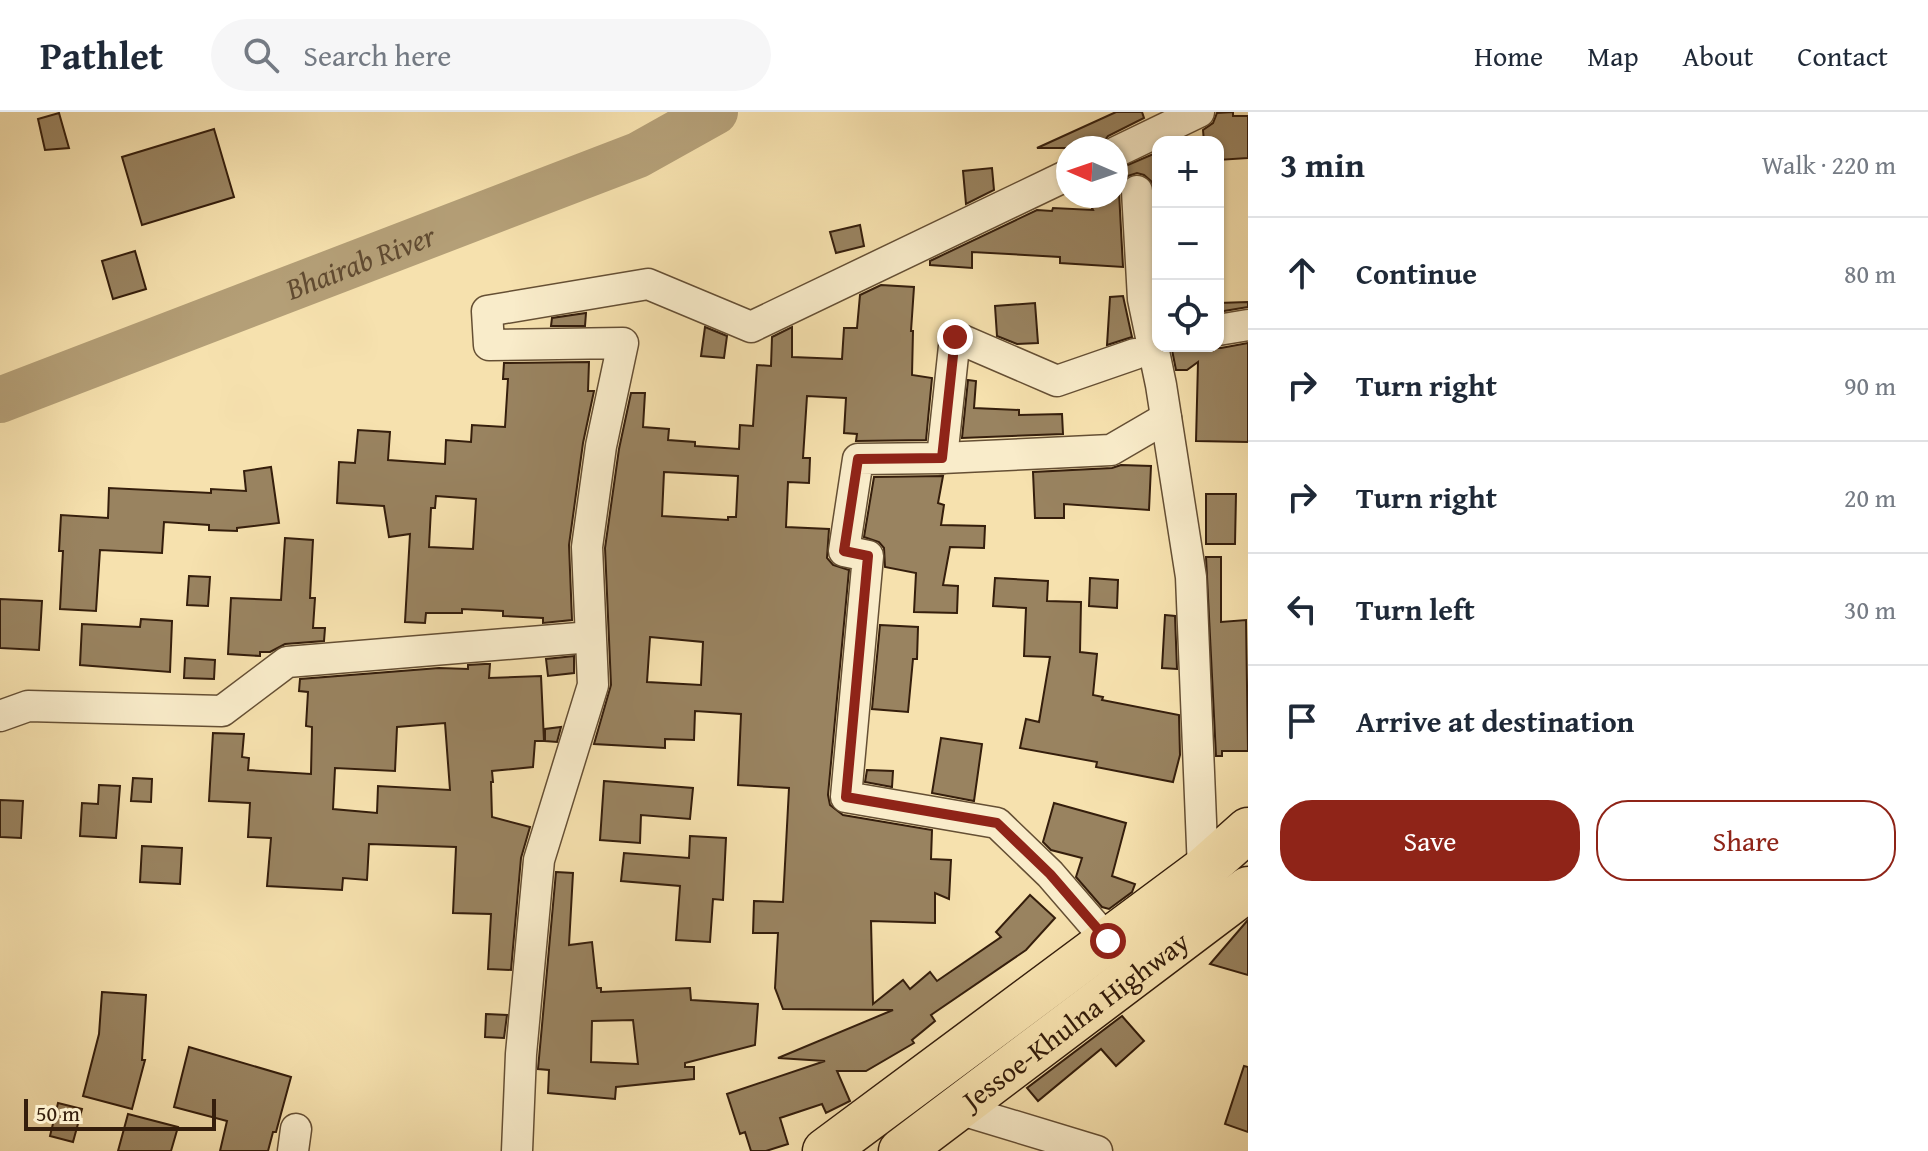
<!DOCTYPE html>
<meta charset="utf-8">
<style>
body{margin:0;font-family:"Gentium Book Plus",serif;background:#f6f6f7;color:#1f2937}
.controls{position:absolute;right:24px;top:24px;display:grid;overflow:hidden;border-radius:16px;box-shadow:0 2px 6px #0004}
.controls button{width:72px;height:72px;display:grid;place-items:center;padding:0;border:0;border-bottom:2px solid #e0e1e3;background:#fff;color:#1f2937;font:40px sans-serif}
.compass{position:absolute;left:1056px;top:24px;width:72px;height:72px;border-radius:50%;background:#fff;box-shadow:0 2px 6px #0004;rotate:272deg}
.scale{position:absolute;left:24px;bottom:20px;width:192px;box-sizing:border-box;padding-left:8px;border:4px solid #351e0c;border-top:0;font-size:22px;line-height:28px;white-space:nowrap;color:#351e0c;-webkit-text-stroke:6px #f9ecca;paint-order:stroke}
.stop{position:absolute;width:24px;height:24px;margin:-18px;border:6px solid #8f2418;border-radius:50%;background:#fff}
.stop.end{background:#8f2418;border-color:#fff;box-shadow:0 2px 8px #0008}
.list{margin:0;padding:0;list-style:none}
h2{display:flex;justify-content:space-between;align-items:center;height:104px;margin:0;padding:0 32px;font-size:34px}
h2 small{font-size:26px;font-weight:400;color:#747a83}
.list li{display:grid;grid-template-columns:52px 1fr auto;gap:24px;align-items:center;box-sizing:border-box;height:112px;padding:0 32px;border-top:2px solid #e0e1e3}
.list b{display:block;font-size:30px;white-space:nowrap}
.list em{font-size:26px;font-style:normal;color:#747a83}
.actions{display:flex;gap:16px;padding:24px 32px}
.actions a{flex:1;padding:18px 0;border:2px solid #8f2418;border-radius:32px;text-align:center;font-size:28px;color:#8f2418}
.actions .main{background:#8f2418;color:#fff}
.icon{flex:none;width:44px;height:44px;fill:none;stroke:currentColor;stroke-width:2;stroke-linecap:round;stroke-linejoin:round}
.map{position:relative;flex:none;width:1248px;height:1039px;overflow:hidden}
header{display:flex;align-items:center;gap:48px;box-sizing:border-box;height:112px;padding:0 40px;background:#fff;border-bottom:2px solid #e0e1e3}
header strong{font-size:38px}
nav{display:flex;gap:44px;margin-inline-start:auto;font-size:28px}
.search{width:560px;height:72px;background:#f6f6f7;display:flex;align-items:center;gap:20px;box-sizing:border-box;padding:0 28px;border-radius:44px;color:#747a83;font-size:30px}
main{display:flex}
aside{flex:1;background:#fff}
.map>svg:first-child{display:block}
</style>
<header>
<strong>Pathlet</strong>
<div class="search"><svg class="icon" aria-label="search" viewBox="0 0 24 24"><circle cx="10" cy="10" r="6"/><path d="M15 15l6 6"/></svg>Search here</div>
<nav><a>Home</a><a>Map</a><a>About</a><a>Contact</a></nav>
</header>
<main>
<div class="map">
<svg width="1248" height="1039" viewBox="0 0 1248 1039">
<rect width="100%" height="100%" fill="#f6e1ae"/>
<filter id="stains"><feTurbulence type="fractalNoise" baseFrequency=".0025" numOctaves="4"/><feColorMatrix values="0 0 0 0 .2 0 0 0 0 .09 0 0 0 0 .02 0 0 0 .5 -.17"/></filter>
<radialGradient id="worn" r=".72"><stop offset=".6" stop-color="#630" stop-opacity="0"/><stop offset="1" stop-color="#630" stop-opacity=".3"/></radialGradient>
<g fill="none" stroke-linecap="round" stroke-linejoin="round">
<path stroke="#b49f77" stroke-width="46" id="s1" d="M0,288L638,43L715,0"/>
</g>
<g fill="#998360" stroke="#351e0c" stroke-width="2" fill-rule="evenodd">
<polygon points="1116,0 1142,0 1144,6 1108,24 1099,36 1037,36"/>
<polygon points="1233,0 1233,4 1248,4 1248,46 1218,48 1218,30 1204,30 1203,18 1213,11 1217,1"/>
<polygon points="59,1 69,36 45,38 38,7"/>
<polygon points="214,17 234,85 142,113 122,45"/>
<polygon points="1158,40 1158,132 1152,70 1144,63 1137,61 1128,64 1121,70 1119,80 1123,155 1060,151 1060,145 972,140 972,156 930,153 930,149 1037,98 1052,99 1053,96 1093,98 1086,84 1116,84 1116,58"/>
<polygon points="992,56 994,78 966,92 963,59"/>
<polygon points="860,113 864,134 836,141 830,120"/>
<polygon points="135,139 146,177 113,187 102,149"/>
<path d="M881,173L914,175L911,219H913L912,263L932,266L926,328L856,329L857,322L844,321L846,286L807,284L803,346H810L809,371L788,370L786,415L829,417L827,446L833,453L849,458L828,683L830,693L843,703L932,718L931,747L951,748L949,787L935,781V811L871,809L873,892L903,868L910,877L930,860L937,869L1001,825L996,820L1030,783L1055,806L1026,838L931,903L935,909L912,928L914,931L866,959H837L850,989L826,1001L822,992L780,1006L788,1032L766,1039H751L745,1020L740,1022L727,982L825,949L778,946L893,898L783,897L775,876L778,821H753L754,789L783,790L789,676L738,673L741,602L695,599L694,628L665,627V636L594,632L611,573L605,436L619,337L631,281H645L643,315L669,317L668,328L695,330V334L739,337L740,313L753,314L757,253L771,254L772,225L792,215V245L842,247L844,216H857L860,183ZM664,360L738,364L736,405H728V408L662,404ZM650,525L703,530L701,573L647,570Z"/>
<polygon points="1123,184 1132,225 1107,233 1110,185"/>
<polygon points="1248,190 1248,195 1218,200 1218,191"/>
<polygon points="1035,191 1038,231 1017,232 997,224 995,194"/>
<polygon points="586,201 585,214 551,214 552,206"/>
<polygon points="705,215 727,224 724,246 701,244"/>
<polygon points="1248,231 1248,330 1196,329 1198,250 1187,258 1176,258 1172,238 1178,234 1221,236"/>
<path d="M589,250L588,279H594L583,331L569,433L572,508L543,511V506L503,504V499L462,497V501H426L425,511L405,510L410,422L389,425L384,394L337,391L339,350L355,351L358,318L390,320L388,348L445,352L446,328L471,330L472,313L505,315L508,267H503L504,251ZM436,384L476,387L473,437L429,435L431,396H435Z"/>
<polygon points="968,268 976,269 974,296 1019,298 1019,303 1062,302 1063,322 962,326"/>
<polygon points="1121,353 1151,354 1149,398 1064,392 1064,406 1035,406 1033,360 1112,356"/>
<polygon points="271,355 279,411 237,416 237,419 209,418 209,413 164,410 162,441 100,438 96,499 60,497 63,439 59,439 61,403 108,406 109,376 211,381 211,377 246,379 244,359"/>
<polygon points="943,364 938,391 944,393 941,413 985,414 984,436 950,435 943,473 958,474 957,501 914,500 916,461 885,455 884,436 879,430 864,425 874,365"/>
<polygon points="1206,382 1236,382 1235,432 1206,432"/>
<polygon points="285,426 313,428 310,486 315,486 313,516 325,516 324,529 285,532 270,540 260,540 260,544 228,542 231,486 281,488"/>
<polygon points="1206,445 1221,445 1221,510 1246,508 1248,639 1222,639 1222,644 1216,644"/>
<polygon points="189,464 210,465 208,494 187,493"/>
<polygon points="995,466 1048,469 1047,489 1081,490 1080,540 1097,542 1093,583 1103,585 1102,588 1179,603 1180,643 1173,670 1096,655 1097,650 1020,636 1026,607 1039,610 1050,545 1024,544 1026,496 993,494"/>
<polygon points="1090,466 1118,468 1117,496 1089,494"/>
<polygon points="0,487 42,489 39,538 0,536"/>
<polygon points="1165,503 1175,504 1177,557 1162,556"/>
<polygon points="141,507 172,509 170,560 80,553 82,512 140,515"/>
<polygon points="880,513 918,515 917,547 913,547 908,600 872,597"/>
<polygon points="574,544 574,561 548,564 546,547"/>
<polygon points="185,546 215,548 214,567 184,566"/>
<path d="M485,552H490L489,566L541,564L544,629H535L533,655L492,659L493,670H491L492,705L530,715L521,746L511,858L488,857L491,802L453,801L456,735L369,732L367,768L343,766L342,778L267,774L271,726L248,725L250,691L209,689L213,621L244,622L242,645L249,646L248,658L311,662L312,615L306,614L308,580L299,579L300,567L439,556L468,557V553ZM445,611L450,678L378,674L377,701L333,697L335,656L395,659L397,615Z"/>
<polygon points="561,615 557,630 545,629 545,617"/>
<polygon points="941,626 982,632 974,689 932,681"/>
<polygon points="867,658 893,659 892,675 865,670"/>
<polygon points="133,666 152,667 151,690 131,689"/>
<polygon points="604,669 693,676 690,707 641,703 640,731 600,728"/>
<polygon points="99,673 120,674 116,726 80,724 82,691 98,692"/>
<polygon points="0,688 23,689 21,726 0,725"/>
<polygon points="1054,691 1126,711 1112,764 1135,772 1132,780 1109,797 1102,795 1076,765 1082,746 1051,738 1043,730"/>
<polygon points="690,724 726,726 723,788 713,787 710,830 676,828 680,774 621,769 624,741 689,746"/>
<polygon points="142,734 182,736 180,772 140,770"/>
<path d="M556,760L573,761L569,833L592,830L597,876H601V880L690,876L691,888L758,892L755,933L685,951V955H694V967L616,975L615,987L548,981L549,958L538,957ZM633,908L638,952L591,950L592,909Z"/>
<polygon points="1248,808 1248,863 1210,852 1247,809"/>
<polygon points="102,880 146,883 142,948 145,948 132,997 83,984 99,922"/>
<polygon points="486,902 507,903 504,926 485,925"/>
<polygon points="1122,904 1144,929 1116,954 1101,937 1038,989 1027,976"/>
<polygon points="189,935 291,965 276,1020 273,1020 268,1039 220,1039 227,1009 174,995"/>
<polygon points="1244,954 1248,955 1248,1020 1225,1012"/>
<polygon points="58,991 82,997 73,1030 50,1024"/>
<polygon points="128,1002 178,1015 171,1039 118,1039"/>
</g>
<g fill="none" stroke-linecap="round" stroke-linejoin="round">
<g stroke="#654f34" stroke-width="33">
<g id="street">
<polyline points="1116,40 1199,0"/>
<polyline points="1137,79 1143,187 1161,273 1191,465 1203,758"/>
<polyline points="1218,218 1248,213"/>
<polyline points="942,346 1111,338 1166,306"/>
<polyline points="0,604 28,594 222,599 287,550 579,526"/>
<polyline points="1108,829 1050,762 997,711 846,685 868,444 844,439 858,347 942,346 955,225 1057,269 1135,242"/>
<polyline points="958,997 1097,1039"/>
<polyline points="293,1039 296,1017"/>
<polyline points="517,1039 521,942 539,748 593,573 587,435 601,334 623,231 489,233 487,199 648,172 751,215 1068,63"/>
</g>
</g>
<g stroke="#351e0c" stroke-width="47">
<g id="highway">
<polyline points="825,1039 1203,758 1248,718"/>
<path id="s2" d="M901,1039L1248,777"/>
</g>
</g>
<use href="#street" stroke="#f9ecca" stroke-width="30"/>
<use href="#highway" stroke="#f6e1ae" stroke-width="44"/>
</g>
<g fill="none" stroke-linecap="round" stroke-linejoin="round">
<polyline stroke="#8f2418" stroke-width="10" points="955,225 942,346 858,347 844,439 868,444 846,685 997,711 1050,762 1108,829"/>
</g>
<g text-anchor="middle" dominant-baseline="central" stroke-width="6" stroke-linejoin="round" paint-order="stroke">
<g font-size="28" fill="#351e0c" stroke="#f9ecca">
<text stroke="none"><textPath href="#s2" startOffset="218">Jessoe-Khulna Highway</textPath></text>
</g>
<g font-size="30" font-style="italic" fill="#614b31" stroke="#f9ecca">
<text stroke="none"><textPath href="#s1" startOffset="386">Bhairab River</textPath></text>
</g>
</g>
<rect width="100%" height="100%" filter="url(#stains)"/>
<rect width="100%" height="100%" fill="url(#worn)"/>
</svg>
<div class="controls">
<button>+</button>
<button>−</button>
<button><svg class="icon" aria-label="locate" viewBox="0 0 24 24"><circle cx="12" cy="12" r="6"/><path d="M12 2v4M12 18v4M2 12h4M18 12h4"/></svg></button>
</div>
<svg class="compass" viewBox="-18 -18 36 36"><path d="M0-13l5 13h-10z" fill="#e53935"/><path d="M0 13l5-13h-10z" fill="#747a83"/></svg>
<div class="scale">50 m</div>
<div class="stop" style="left:1108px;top:829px"></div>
<div class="stop end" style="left:955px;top:225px"></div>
</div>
<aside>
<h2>3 min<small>Walk · 220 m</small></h2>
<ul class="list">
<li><svg class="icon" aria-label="ahead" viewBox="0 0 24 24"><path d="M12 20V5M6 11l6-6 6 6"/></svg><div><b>Continue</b></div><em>80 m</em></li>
<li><svg class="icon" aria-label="right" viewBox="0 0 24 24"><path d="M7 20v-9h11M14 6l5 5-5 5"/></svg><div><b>Turn right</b></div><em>90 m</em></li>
<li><svg class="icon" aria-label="right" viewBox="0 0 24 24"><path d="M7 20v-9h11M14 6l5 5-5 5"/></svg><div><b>Turn right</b></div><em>20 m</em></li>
<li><svg class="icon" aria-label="left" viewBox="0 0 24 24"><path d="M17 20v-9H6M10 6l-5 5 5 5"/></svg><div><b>Turn left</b></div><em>30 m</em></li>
<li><svg class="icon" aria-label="arrive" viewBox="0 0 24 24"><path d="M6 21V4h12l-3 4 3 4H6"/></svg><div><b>Arrive at destination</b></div></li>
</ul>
<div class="actions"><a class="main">Save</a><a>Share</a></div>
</aside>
</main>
